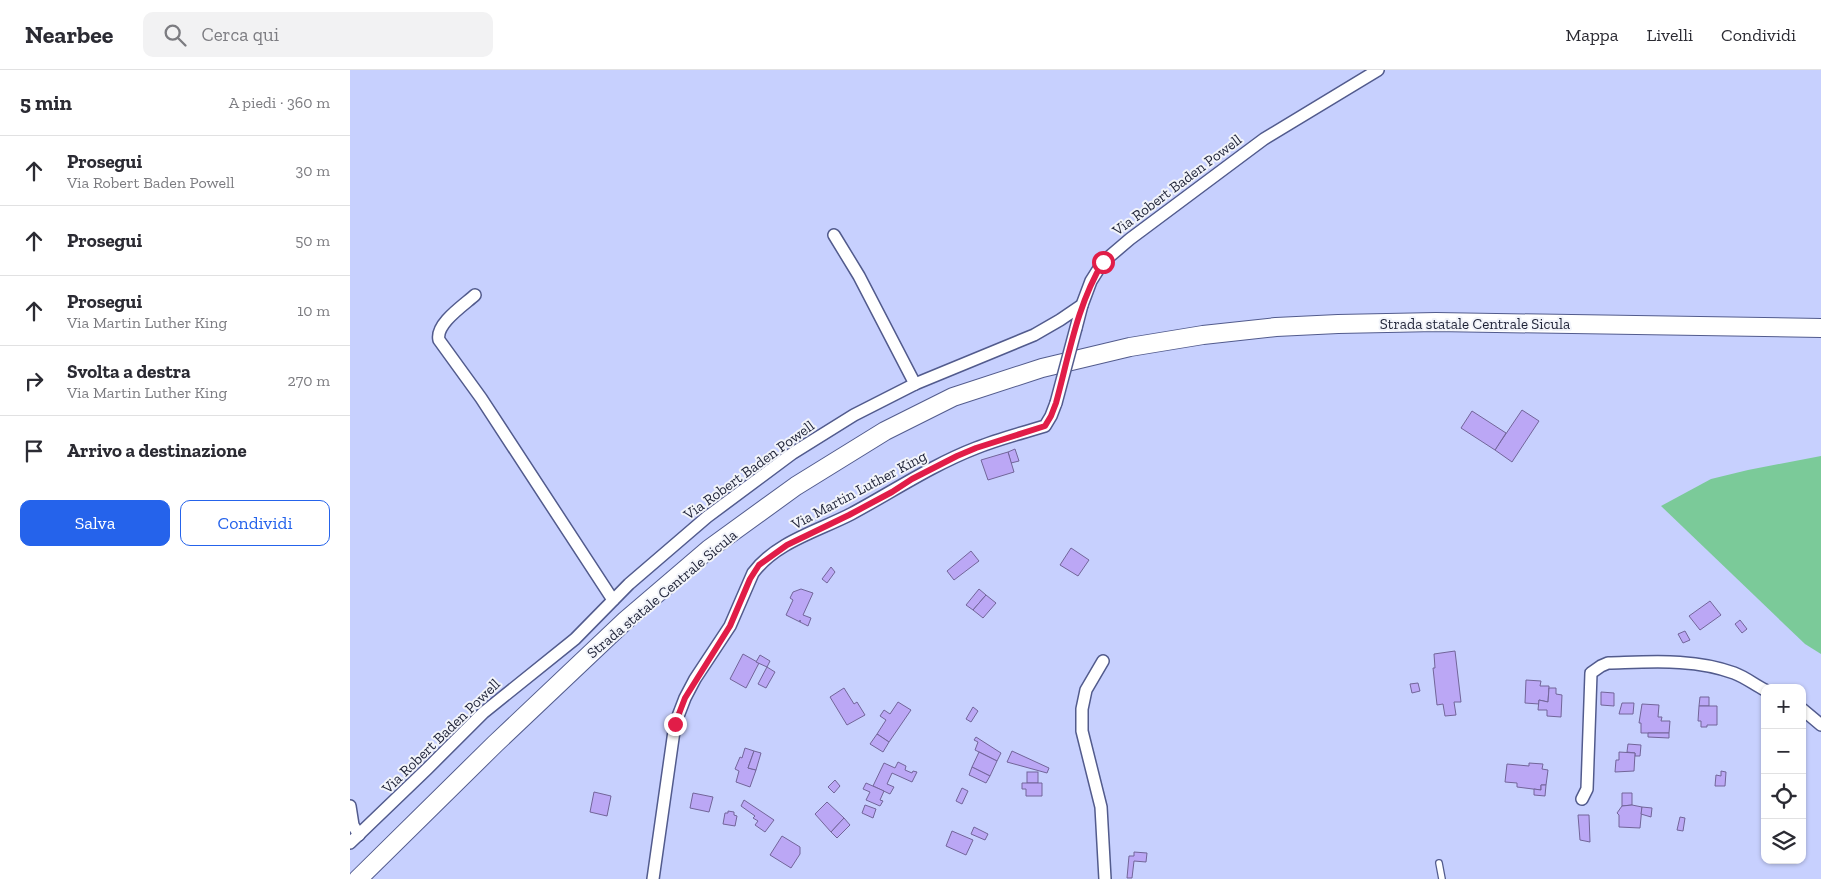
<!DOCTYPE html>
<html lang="it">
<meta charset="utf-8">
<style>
body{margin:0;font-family:"Zilla Slab",serif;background:#f2f2f3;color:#2b2b33}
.controls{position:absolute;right:15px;bottom:15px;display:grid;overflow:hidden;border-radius:10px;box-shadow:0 1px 4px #0004}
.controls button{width:45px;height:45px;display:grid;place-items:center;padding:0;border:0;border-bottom:1px solid #e1e1e2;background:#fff;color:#2b2b33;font:25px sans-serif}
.stop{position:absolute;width:15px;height:15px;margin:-11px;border:4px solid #e11d48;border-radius:50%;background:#fff}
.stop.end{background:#e11d48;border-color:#fff;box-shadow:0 1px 5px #0008}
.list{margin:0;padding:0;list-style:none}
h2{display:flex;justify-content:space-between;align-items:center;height:65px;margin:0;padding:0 20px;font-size:21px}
h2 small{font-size:16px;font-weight:400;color:#7c7c81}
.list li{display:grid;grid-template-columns:32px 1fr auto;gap:15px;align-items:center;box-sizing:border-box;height:70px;padding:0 20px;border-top:1px solid #e1e1e2}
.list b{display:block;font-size:19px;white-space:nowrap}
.list p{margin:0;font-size:16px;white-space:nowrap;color:#7c7c81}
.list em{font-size:16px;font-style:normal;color:#7c7c81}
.actions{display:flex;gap:10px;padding:15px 20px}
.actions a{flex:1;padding:11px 0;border:1px solid #2563eb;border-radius:10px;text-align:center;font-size:18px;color:#2563eb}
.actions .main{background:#2563eb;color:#fff}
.icon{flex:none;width:28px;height:28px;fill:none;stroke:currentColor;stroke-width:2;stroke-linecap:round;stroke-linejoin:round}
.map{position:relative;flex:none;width:1471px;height:809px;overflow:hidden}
header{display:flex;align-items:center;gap:30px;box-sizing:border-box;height:70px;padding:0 25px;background:#fff;border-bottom:1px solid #e1e1e2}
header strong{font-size:24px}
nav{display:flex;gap:28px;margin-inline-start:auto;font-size:18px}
.search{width:350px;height:45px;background:#f2f2f3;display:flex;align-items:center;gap:12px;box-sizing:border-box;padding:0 18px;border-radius:10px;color:#7c7c81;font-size:19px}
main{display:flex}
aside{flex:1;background:#fff}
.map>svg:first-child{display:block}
</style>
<header>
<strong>Nearbee</strong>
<div class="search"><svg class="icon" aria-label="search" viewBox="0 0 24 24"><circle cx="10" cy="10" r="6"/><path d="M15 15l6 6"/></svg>Cerca qui</div>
<nav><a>Mappa</a><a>Livelli</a><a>Condividi</a></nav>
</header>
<main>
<aside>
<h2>5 min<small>A piedi · 360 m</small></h2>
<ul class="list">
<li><svg class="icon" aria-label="ahead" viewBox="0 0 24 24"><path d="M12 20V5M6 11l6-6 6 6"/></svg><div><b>Prosegui</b><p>Via Robert Baden Powell</p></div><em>30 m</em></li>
<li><svg class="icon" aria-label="ahead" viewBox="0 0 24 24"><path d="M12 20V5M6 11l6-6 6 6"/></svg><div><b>Prosegui</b></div><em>50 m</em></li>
<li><svg class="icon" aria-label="ahead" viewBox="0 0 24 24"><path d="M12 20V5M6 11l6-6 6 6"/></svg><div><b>Prosegui</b><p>Via Martin Luther King</p></div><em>10 m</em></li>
<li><svg class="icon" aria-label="right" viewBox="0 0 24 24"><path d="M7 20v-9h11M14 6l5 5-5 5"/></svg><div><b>Svolta a destra</b><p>Via Martin Luther King</p></div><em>270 m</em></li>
<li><svg class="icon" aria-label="arrive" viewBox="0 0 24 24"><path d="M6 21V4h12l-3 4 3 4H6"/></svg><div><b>Arrivo a destinazione</b></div></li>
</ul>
<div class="actions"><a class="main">Salva</a><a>Condividi</a></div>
</aside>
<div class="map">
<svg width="1471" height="809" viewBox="0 0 1471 809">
<rect width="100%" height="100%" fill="#c7d0fe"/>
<polygon fill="#7bca99" points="1471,386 1471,584 1455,574 1311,436 1361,409 1398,400"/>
<g fill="#bba7f5" stroke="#726599">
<polygon points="1172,340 1189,351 1162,392 1145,380"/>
<polygon points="1122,341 1156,363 1145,380 1111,358"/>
<polygon points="665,379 669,391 661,393 658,382"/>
<polygon points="658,382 664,402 638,410 631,390"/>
<polygon points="721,478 739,490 728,506 710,495"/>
<polygon points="621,481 629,491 604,510 597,501"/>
<polygon points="481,497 485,502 477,513 472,509"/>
<polygon points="451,519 463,523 453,545 461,548 458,556 450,552 450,550 450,552 436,545 443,530 440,528 443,522"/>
<polygon points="629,519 636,525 623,540 616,535"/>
<polygon points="636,525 646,533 633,548 623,540"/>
<polygon points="1360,531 1371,545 1350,560 1339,546"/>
<polygon points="1390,550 1397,559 1392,563 1385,554"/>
<polygon points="1335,561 1340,570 1333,573 1328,564"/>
<polygon points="1105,581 1111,632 1104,632 1106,645 1095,646 1093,634 1087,635 1083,598 1085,598 1084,584"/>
<polygon points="393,584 409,593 396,618 380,609"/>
<polygon points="410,585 420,591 417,597 406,592"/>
<polygon points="417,597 425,602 416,618 408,614"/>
<polygon points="1176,610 1191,611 1190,616 1199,616 1198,632 1189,630 1189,634 1175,633"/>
<polygon points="1068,613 1070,621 1062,623 1060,614"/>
<polygon points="494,618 504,634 507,632 515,645 497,655 480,627"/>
<polygon points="1199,618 1206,618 1206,624 1212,625 1211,647 1197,646 1197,640 1188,640 1189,630 1198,632"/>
<polygon points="1251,622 1264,623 1264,636 1251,635"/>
<polygon points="1350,627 1359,627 1359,636 1349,636"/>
<polygon points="548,632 561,640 539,672 527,664 536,650 530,646 534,640 540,644"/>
<polygon points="1272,633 1284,633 1283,644 1269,644"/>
<polygon points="1292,634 1309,635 1308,647 1312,647 1311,651 1320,651 1319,663 1291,663 1291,653 1289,653"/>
<polygon points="1349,636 1367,636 1367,655 1357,655 1357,657 1351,657 1351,651 1348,651"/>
<polygon points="623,637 628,641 621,652 616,649"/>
<polygon points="1298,663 1319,663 1319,668 1298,667"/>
<polygon points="527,664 539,672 533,682 520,674"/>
<polygon points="626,667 651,683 647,691 625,680 628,672 624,670"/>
<polygon points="1278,674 1291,675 1290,686 1285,686 1285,683 1277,682"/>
<polygon points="395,678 404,681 398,698 406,700 400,717 386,712 389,701 385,699 390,687 392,688"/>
<polygon points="404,681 411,683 406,700 398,698"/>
<polygon points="662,681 699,698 697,703 657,692"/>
<polygon points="629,682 647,691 640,706 622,697"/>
<polygon points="1269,682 1285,683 1284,701 1265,702 1266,690 1269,690"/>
<polygon points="548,692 556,696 555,700 562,703 563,701 567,702 562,712 542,703 537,714 544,717 540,724 523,716 534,693 545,698"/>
<polygon points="1179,693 1193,694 1192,699 1198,700 1196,715 1191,715 1191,720 1167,717 1167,713 1155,712 1157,694 1179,696"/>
<polygon points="622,697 640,706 636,713 619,705"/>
<polygon points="1371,701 1376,702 1375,716 1365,716 1366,705 1371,706"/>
<rect x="677" y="702" width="11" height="11"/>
<polygon points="485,710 490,716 484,723 478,717"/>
<polygon points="516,713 534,721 530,730 533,731 530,736 516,730 520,722 513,719"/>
<polygon points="672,713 692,713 692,726 676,726 676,719 672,719"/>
<polygon points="1191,715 1196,715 1195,726 1184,725 1184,719 1191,720"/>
<polygon points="612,718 618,721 612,734 606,731"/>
<polygon points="244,722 261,726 257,746 240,742"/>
<polygon points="343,723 363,727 359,742 340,738"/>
<polygon points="1272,723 1282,723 1282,735 1272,736"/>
<polygon points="394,730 424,750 415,762 405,755 408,751 403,748 405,746 391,736"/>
<polygon points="477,732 494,748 481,762 465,744"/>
<polygon points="515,735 526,739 523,748 512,743"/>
<polygon points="1282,735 1292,737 1290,758 1269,757 1269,745 1267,743 1272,736"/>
<polygon points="1292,737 1302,738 1301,747 1291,744"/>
<polygon points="378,741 384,742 384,745 387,746 385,756 373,754 375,743 378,743"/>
<polygon points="1228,745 1239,745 1240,772 1230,770"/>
<polygon points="1330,747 1335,748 1333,761 1327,760"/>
<polygon points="494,748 500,755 487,768 481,762"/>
<polygon points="624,757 638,764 635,770 621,764"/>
<polygon points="602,761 623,770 616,785 596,776"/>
<polygon points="432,766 450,777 450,784 441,798 420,785"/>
<polygon points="784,782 797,783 796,792 784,791 782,808 777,808 779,786 784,786"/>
</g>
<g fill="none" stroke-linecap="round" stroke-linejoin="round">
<g stroke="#525b8d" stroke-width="8">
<polyline id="lane" points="1089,793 1092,809"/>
</g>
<g stroke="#525b8d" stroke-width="14">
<g id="street">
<polyline points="484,165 509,206 565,314"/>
<path d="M125,225C114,235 85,254 89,270L131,328L263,530"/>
<polyline points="726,258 732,235"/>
<polyline points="753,591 736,620 732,639 732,661 751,737 755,809"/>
<polyline points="1452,639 1471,655"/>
<path d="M1232,729L1237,719L1241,603L1251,596L1258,593C1299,592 1344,588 1384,603C1395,607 1405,615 1415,620"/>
<polyline points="0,736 3,755 9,765"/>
<polyline points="0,773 77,699 133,643 225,569 279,514 357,447 443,383 504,345 565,314 684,265 710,250 732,235 741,211 753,192 780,169 914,69 1028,0"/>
<path d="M303,809L325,654L335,628L345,609L380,556L403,503C426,472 468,461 501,444C542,422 582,395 626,378C648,369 672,363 695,356L701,346L706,333"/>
</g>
</g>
<g stroke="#525b8d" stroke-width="20">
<polyline id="primary" points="8,809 145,674 276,550 359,479 446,416 535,361 603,327 692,298 780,277 853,265 926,257 988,254 1086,252 1471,258"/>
</g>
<use href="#lane" stroke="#fff" stroke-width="5.5"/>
<use href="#street" stroke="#fff" stroke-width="11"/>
<use href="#primary" stroke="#fff" stroke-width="18"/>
<g stroke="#525b8d" stroke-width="14" stroke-linecap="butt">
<polyline id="street-bridge" points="706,333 726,258"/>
</g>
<use href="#street-bridge" stroke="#fff" stroke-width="11"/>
</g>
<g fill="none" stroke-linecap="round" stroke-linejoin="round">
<path stroke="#e11d48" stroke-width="6" d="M325,654L335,628L380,556L400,509L409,495L437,475L499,445L542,422L562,409L607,386L626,378L695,356L701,346L706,333C719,285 727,235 753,192"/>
</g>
<g text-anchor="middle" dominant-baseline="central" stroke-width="4" stroke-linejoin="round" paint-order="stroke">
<g font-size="15" fill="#1d2136" stroke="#f2f4fa">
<text transform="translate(827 115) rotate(-37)">Via Robert Baden Powell</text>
<text x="1125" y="254">Strada statale Centrale Sicula</text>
<text transform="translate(399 400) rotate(-36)">Via Robert Baden Powell</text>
<text transform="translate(509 420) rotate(-28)">Via Martin Luther King</text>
<text transform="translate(312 524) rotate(-40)">Strada statale Centrale Sicula</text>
<text transform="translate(91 666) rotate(-44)">Via Robert Baden Powell</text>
</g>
</g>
</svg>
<div class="controls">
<button>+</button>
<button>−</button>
<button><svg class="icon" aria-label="locate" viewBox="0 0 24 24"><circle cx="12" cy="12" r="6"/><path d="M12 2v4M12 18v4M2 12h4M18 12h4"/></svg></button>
<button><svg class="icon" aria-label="layers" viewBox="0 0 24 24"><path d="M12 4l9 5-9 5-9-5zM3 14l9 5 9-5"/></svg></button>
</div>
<div class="stop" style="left:753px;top:192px"></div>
<div class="stop end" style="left:325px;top:654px"></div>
</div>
</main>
